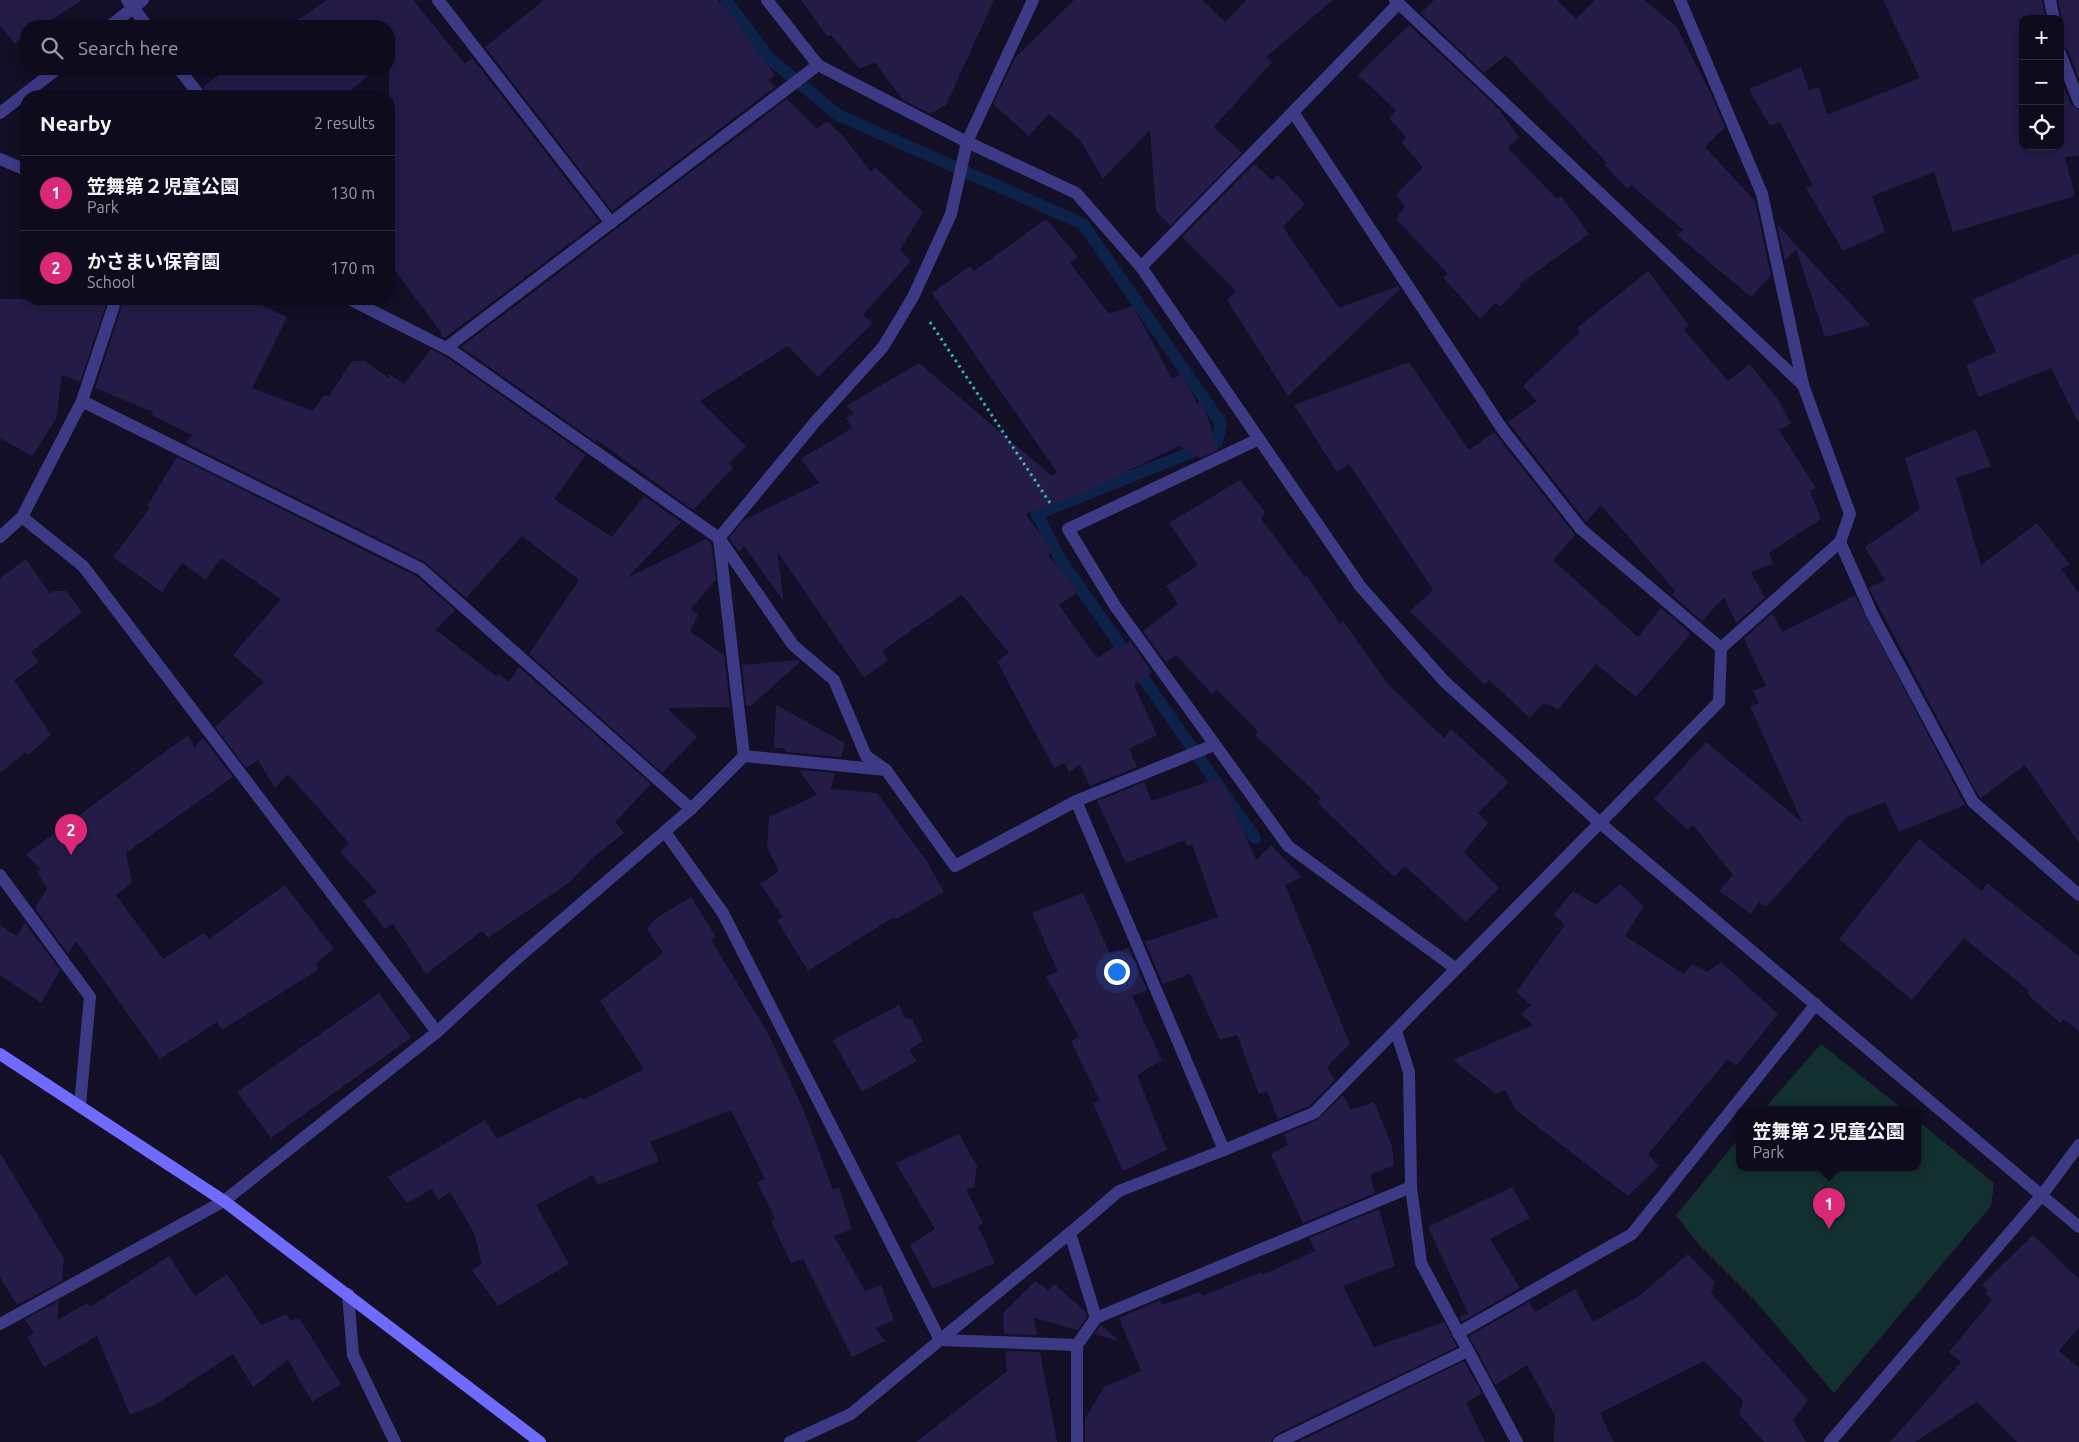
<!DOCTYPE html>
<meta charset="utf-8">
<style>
body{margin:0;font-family:Ubuntu,"Noto Sans JP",sans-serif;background:#1c1929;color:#f1f3f6}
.controls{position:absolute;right:15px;top:15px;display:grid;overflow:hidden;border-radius:10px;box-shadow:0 2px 12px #0003}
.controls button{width:45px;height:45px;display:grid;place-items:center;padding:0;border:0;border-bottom:1px solid #2e2b3b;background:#0e0b1c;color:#f1f3f6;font:25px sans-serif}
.you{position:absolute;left:1116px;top:971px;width:18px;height:18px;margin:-12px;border:4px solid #fff;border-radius:50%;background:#1a73e8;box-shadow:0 0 0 8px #1a73e833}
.badge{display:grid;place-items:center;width:32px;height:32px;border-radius:50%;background:#db2777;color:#fff;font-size:16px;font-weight:700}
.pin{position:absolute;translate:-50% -41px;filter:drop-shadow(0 1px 2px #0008)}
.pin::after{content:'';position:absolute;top:26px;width:18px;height:15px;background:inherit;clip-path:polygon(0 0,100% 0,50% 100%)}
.popup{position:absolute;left:1736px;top:1106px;width:185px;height:65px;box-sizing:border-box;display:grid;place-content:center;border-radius:10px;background:#0e0b1c;filter:drop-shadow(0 1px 4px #0005);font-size:16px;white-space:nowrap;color:#9b9ba3}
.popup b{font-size:19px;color:#f1f3f6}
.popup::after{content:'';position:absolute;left:50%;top:100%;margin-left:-10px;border:10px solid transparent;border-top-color:#0e0b1c}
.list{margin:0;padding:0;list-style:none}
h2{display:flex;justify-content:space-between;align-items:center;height:65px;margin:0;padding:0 20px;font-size:21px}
h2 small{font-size:16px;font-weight:400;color:#9b9ba3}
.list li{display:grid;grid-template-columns:32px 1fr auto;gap:15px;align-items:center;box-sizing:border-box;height:75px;padding:0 20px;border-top:1px solid #2e2b3b}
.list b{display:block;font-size:19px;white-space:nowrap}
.list p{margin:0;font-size:16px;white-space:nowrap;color:#9b9ba3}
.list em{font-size:16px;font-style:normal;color:#9b9ba3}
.icon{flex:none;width:28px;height:28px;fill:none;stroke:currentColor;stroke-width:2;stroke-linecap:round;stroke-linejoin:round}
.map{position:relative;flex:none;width:2079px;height:1442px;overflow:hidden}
.search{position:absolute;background:#0e0b1c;box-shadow:0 2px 12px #0003;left:20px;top:20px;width:375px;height:55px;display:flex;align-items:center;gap:12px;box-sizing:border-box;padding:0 18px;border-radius:20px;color:#9b9ba3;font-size:19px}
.panel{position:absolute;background:#0e0b1c;box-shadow:0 2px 12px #0003;left:20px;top:90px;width:375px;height:215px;border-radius:20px}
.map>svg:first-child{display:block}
</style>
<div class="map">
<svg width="2079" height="1442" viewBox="0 0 2079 1442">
<rect width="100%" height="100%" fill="#130f26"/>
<g fill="#12302f">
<polygon points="1821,1044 1904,1110 1763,1110"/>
<polygon points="1918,1121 1994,1183 1991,1206 1834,1393 1758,1304 1697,1243 1676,1215 1740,1137 1740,1168 1918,1168"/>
</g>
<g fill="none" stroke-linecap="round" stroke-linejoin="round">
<polyline stroke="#0c2248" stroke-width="12" points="726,0 770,59 838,115 1083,224 1221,423 1217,442 1037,514 1060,559 1255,838"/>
</g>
<g fill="#241b47">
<polygon points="0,0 82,0 42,26 26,26 26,36 15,44 0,25"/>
<polygon points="327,0 413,0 465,64 472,58 599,221 445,338 441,336 442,334 389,262 389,26 289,26"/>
<polygon points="544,0 718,0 737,22 775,75 768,80 775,87 612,211 485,47"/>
<polygon points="801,0 994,0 946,105 930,114 903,100 875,62 860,69 831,35 828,37"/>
<polygon points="1074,0 1202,0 1225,22 1246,0 1333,0 1266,57 1272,62 1214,127 1242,153 1170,226 1156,211 1150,130 1103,179 1080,140 1049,114 1029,136 993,104 1015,58"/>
<polygon points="1434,0 1557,0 1576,19 1595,0 1644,0 1676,26 1710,92 1725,127 1705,147 1755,201 1771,275 1751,297 1677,235 1683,230 1631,185 1627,189 1604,164 1607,163 1506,55 1484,73 1421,13"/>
<polygon points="1883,0 2042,0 2046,19 2023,19 2023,146 2060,146 2060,76 2071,105 2079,110 2079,156 2065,157 2075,196 1953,232 1934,172 1872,196 1885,232 1843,251 1806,188 1813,186 1780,122 1770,126 1749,89 1801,67 1809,90 1819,87 1827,115 1920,78"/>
<polygon points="2058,0 2079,0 2079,80 2068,50 2060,45 2062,18"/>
<polygon points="1409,25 1498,108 1519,137 1508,148 1557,199 1561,196 1589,234 1520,284 1521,287 1500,306 1495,303 1480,319 1443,277 1448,274 1396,219 1405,206 1396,194 1423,167 1402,143 1406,137 1389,118 1396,110 1358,75"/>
<polygon points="228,69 376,69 344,96 208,96 203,86"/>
<polygon points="787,99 817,129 827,121 844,137 871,172 875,167 923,212 900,250 911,261 863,315 873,323 818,377 788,346 700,401 746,446 729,463 733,468 693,510 597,440 596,442 461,347"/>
<polygon points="1254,164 1272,180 1278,175 1305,204 1283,227 1339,308 1398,286 1400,289 1288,396 1227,300 1236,291 1182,237"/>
<polygon points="1046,219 1078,257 1070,263 1109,314 1133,306 1172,379 1182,374 1197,403 1203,403 1218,450 1200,458 1179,446 1080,494 1025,514 1053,551 1048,555 1078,592 1059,605 1097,658 1117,645 1120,649 1130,641 1152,672 1134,685 1157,735 1129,749 1137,767 1090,786 1080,765 1069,772 1064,763 1054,768 997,661 1009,653 962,595 882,651 888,660 864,678 777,551 784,602 744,546 739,552 729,538 744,520 819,483 801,459 852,428 846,418 854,413 846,406 919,363 1052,476 1057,472 932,293 970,266 974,271"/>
<polygon points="1777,224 1798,247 1870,325 1825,337 1796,249 1785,261"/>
<polygon points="2079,253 2079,424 2051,368 1979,397 1966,365 1996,352 1972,300"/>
<polygon points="1648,271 1689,326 1684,330 1728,381 1750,364 1779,401 1791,424 1779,430 1816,488 1810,491 1821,519 1769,553 1773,564 1751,572 1765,598 1736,623 1724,597 1702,621 1672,595 1675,591 1601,505 1586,522 1508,422 1537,401 1523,386 1580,332 1577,328"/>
<polygon points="0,299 108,299 80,382 62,375 56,419 32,456 0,438"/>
<polygon points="124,299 248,299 287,317 252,388 313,411 323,396 329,396 352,361 365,361 389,378 389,374 404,384 431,349 448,358 586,455 554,499 612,537 644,496 681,522 627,578 706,539 711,543 716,579 691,609 698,615 690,631 724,655 730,707 667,708 697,737 662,773 529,654 579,580 522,536 466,598 425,562 186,443 192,435 152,415 153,412 95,388"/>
<polygon points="1409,362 1469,450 1494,432 1575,535 1553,560 1638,637 1661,608 1691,634 1636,697 1596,664 1558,709 1544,703 1530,718 1489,680 1485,685 1410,611 1433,590 1349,464 1337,472 1294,405"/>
<polygon points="1976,429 1991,466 1956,478 1981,565 2037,523 2070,564 2061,569 2079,593 2079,843 2025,765 1981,798 1979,797 1869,588 1885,580 1865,547 1920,509 1905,458"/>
<polygon points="177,457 416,576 455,610 436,630 496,676 499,674 509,682 519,667 651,784 615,822 624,833 591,859 570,882 488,938 482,931 426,974 393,924 385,929 363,901 377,892 340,852 349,843 288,774 275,788 258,760 246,768 215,727 264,682 233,655 281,599 221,558 206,580 182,563 162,592 113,557 150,508 147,506"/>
<polygon points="1240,480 1265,512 1261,519 1305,577 1307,576 1340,624 1343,621 1387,683 1444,738 1451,729 1509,782 1478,813 1488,823 1464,852 1499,888 1466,922 1405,866 1394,877 1317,802 1321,798 1255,735 1258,731 1217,690 1212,694 1176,655 1166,662 1143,631 1178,604 1166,586 1198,565 1169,523"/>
<polygon points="26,559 50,594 54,591 66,591 82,612 31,652 39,662 14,680 51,735 28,755 26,752 0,773 0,578"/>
<polygon points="1855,595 1965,805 1899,832 1885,802 1847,817 1766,907 1759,902 1751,914 1719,891 1733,875 1693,825 1688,830 1654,799 1706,742 1802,822 1750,706 1759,703 1753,691 1766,686 1744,639 1772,613 1782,632"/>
<polygon points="798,660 800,662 751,706 746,706 742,665"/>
<polygon points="776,705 845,743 841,757 787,752 784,748 774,748"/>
<polygon points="188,735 194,747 203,738 233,777 126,853 132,883 116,895 163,959 204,933 209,939 285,885 334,949 316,963 318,970 222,1030 217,1022 160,1059 76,941 68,954 35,908 47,888 37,872 41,870 26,854"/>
<polygon points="799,770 836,773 830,789 877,793 926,860 944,892 896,919 894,917 808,971 777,920 783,917 760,884 779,871 767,847 769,817 817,795"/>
<polygon points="1216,779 1226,790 1256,860 1271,845 1302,877 1285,885 1350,1044 1327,1067 1335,1080 1309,1106 1278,1119 1267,1091 1259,1094 1237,1035 1220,1040 1190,974 1163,984 1145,942 1218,917 1192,844 1187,846 1185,840 1126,863 1097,801 1144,782 1152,801"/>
<polygon points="1919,839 1982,891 1987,883 2079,956 2079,1032 2064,1019 2060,1023 2027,994 2029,991 1964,938 1912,1000 1839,939"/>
<polygon points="1620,884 1644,906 1625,936 1684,974 1692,964 1707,972 1721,962 1778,1014 1736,1066 1728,1059 1648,1154 1659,1166 1628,1196 1516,1110 1505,1090 1496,1094 1453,1060 1533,1025 1521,1014 1531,1005 1516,992 1565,925 1554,914 1573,891 1596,905"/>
<polygon points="1083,893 1110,954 1129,948 1147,990 1132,996 1162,1060 1137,1075 1167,1150 1123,1171 1093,1103 1100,1101 1071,1041 1079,1037 1046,976 1058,972 1032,913"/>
<polygon points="691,897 716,937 711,940 769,1035 804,1111 833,1190 839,1187 852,1229 834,1236 865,1291 881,1285 894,1320 876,1328 885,1341 852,1357 803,1259 791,1263 771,1221 775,1219 757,1182 765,1179 731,1110 650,1142 659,1161 598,1185 593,1175 536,1205 569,1264 498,1306 472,1270 482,1264 474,1233 450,1192 438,1200 432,1189 407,1203 388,1177 485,1120 497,1139 581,1097 583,1100 644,1069 600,1001 663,953 647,929 656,918"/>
<polygon points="25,923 60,970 41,1003 0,975 0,925 17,936"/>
<polygon points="379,993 411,1038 271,1138 237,1092"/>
<polygon points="899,1005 905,1018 912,1019 923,1041 909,1050 917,1061 862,1092 833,1040"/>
<polygon points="1343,1095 1351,1110 1374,1102 1392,1146 1394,1165 1370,1175 1375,1193 1303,1223 1271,1154 1288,1145 1284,1134 1317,1120"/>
<polygon points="959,1134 977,1166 974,1187 966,1189 983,1223 978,1226 995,1263 933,1289 910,1245 935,1229 896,1163"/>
<polygon points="0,1153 64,1259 62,1281 17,1305 0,1277"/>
<polygon points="1512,1187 1530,1218 1490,1239 1520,1288 1462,1322 1459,1317 1468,1313 1428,1227"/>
<polygon points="1379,1209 1395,1266 1343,1286 1374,1347 1444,1322 1457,1347 1275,1435 1271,1442 1085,1442 1085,1419 1104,1387 1141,1371 1119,1318 1160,1300 1162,1305 1200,1292 1202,1296 1261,1272 1262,1275 1315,1251 1309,1238"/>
<polygon points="2033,1235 2079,1279 2079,1327 2059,1351 2079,1368 2079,1442 2017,1442 1977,1402 1915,1442 1890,1442 1961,1362 1949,1352 1992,1300 1985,1293 1988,1290 1982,1285"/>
<polygon points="1688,1254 1715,1282 1711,1293 1808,1400 1793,1420 1806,1442 1764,1442 1739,1414 1743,1401 1704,1361 1600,1413 1614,1442 1554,1442 1555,1416 1527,1365 1495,1385 1469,1336 1529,1302 1535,1312 1575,1289 1593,1322 1639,1296"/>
<polygon points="169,1256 195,1296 227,1274 261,1325 286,1314 290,1320 300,1319 341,1384 312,1402 288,1360 253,1387 233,1354 157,1404 130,1415 97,1336 44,1367 27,1337 34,1333 25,1319 59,1301 57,1320 87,1303 90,1307"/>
<polygon points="1035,1281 1048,1290 1054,1284 1086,1312 1087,1317 1078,1330 1034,1318 1037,1335 1004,1334 1003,1313"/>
<polygon points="1101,1325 1119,1341 1094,1334"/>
<polygon points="1005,1351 1040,1352 1057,1442 916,1442 1007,1371"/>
<polygon points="1464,1361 1482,1393 1466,1403 1485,1442 1298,1442"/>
</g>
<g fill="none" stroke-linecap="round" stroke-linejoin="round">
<polyline stroke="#2fb8b0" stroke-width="3" stroke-dasharray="2.5 4" stroke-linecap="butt" points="930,322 1052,506"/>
<g stroke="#3d3a85" stroke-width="12">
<polyline points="1680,0 1762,194"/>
<polyline points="82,401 116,299"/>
<polyline points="719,538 793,645 834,680 866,756 886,770"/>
<polyline points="665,832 723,913"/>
<polyline points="1096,1318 1070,1233 1119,1191 1224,1150"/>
<polyline points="940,1340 1070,1233"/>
<polyline points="940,1340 1077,1345"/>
<polyline points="1077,1442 1077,1345 1096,1318 1411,1187"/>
<polyline points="1279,1442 1467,1351"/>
</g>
<g stroke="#3d3a85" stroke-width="12">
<polyline points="127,0 147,26"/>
<polyline points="438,0 611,223"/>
<polyline points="767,0 818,65 967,142 1076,193 1141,267 1360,586 1444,681 1600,823 2079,1227"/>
<polyline points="1395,0 1803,385"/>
<polyline points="2050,0 2054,19"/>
<polyline points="110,26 143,0"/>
<polyline points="2060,53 2079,102"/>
<polyline points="179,69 200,96"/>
<polyline points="1293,112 1398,4"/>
<polyline points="0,113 57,69"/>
<polyline points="0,159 26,170"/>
<polyline points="1141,267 1293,112 1503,430 1581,529 1721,648"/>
<polyline points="349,299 452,351 719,538"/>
<polyline points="446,348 818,65"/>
<polyline points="1259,439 1068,529 1115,606 1288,846 1455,968"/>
<polyline points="22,517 82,401 421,569 691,809"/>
<polyline points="0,537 22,517 83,566 437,1032"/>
<polyline points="1840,542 1872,614 1973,802 2079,895"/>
<polyline points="744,756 886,770 955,866 1076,801 1224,1150 1314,1113 1719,702 1721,648 1840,542 1850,514 1803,385 1762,194"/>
<polyline points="1076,801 1214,745"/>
<polyline points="0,875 90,997 80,1105"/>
<polyline points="723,913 940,1340 851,1414 790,1442"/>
<polyline points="1396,1031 1409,1072 1411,1187 1421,1263 1517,1442"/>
<polyline points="348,1294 353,1355 395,1442"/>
<polyline points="0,1324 224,1201 437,1032 512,963 691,809 744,756 719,538 815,422 883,347 913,297 951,214 967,142 1033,0"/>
<polyline points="1458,1333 1632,1234 1816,1004"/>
<polyline points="1830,1442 2042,1195 2079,1145"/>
</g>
<polyline stroke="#6f6bff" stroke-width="12" points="0,1054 224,1201 540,1442"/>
</g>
</svg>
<div class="controls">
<button>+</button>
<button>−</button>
<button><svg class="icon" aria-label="locate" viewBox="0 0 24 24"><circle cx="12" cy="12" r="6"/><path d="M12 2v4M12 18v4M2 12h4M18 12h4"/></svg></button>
</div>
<div class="you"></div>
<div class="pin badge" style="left:1829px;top:1229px">1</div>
<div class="popup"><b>笠舞第２児童公園</b>Park</div>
<div class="pin badge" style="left:71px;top:855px">2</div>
<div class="search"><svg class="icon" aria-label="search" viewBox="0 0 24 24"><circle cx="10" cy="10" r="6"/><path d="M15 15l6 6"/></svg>Search here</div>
<section class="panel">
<h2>Nearby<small>2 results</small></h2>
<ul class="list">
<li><span class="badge">1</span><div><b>笠舞第２児童公園</b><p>Park</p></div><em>130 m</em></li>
<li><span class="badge">2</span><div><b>かさまい保育園</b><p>School</p></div><em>170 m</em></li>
</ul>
</section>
</div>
